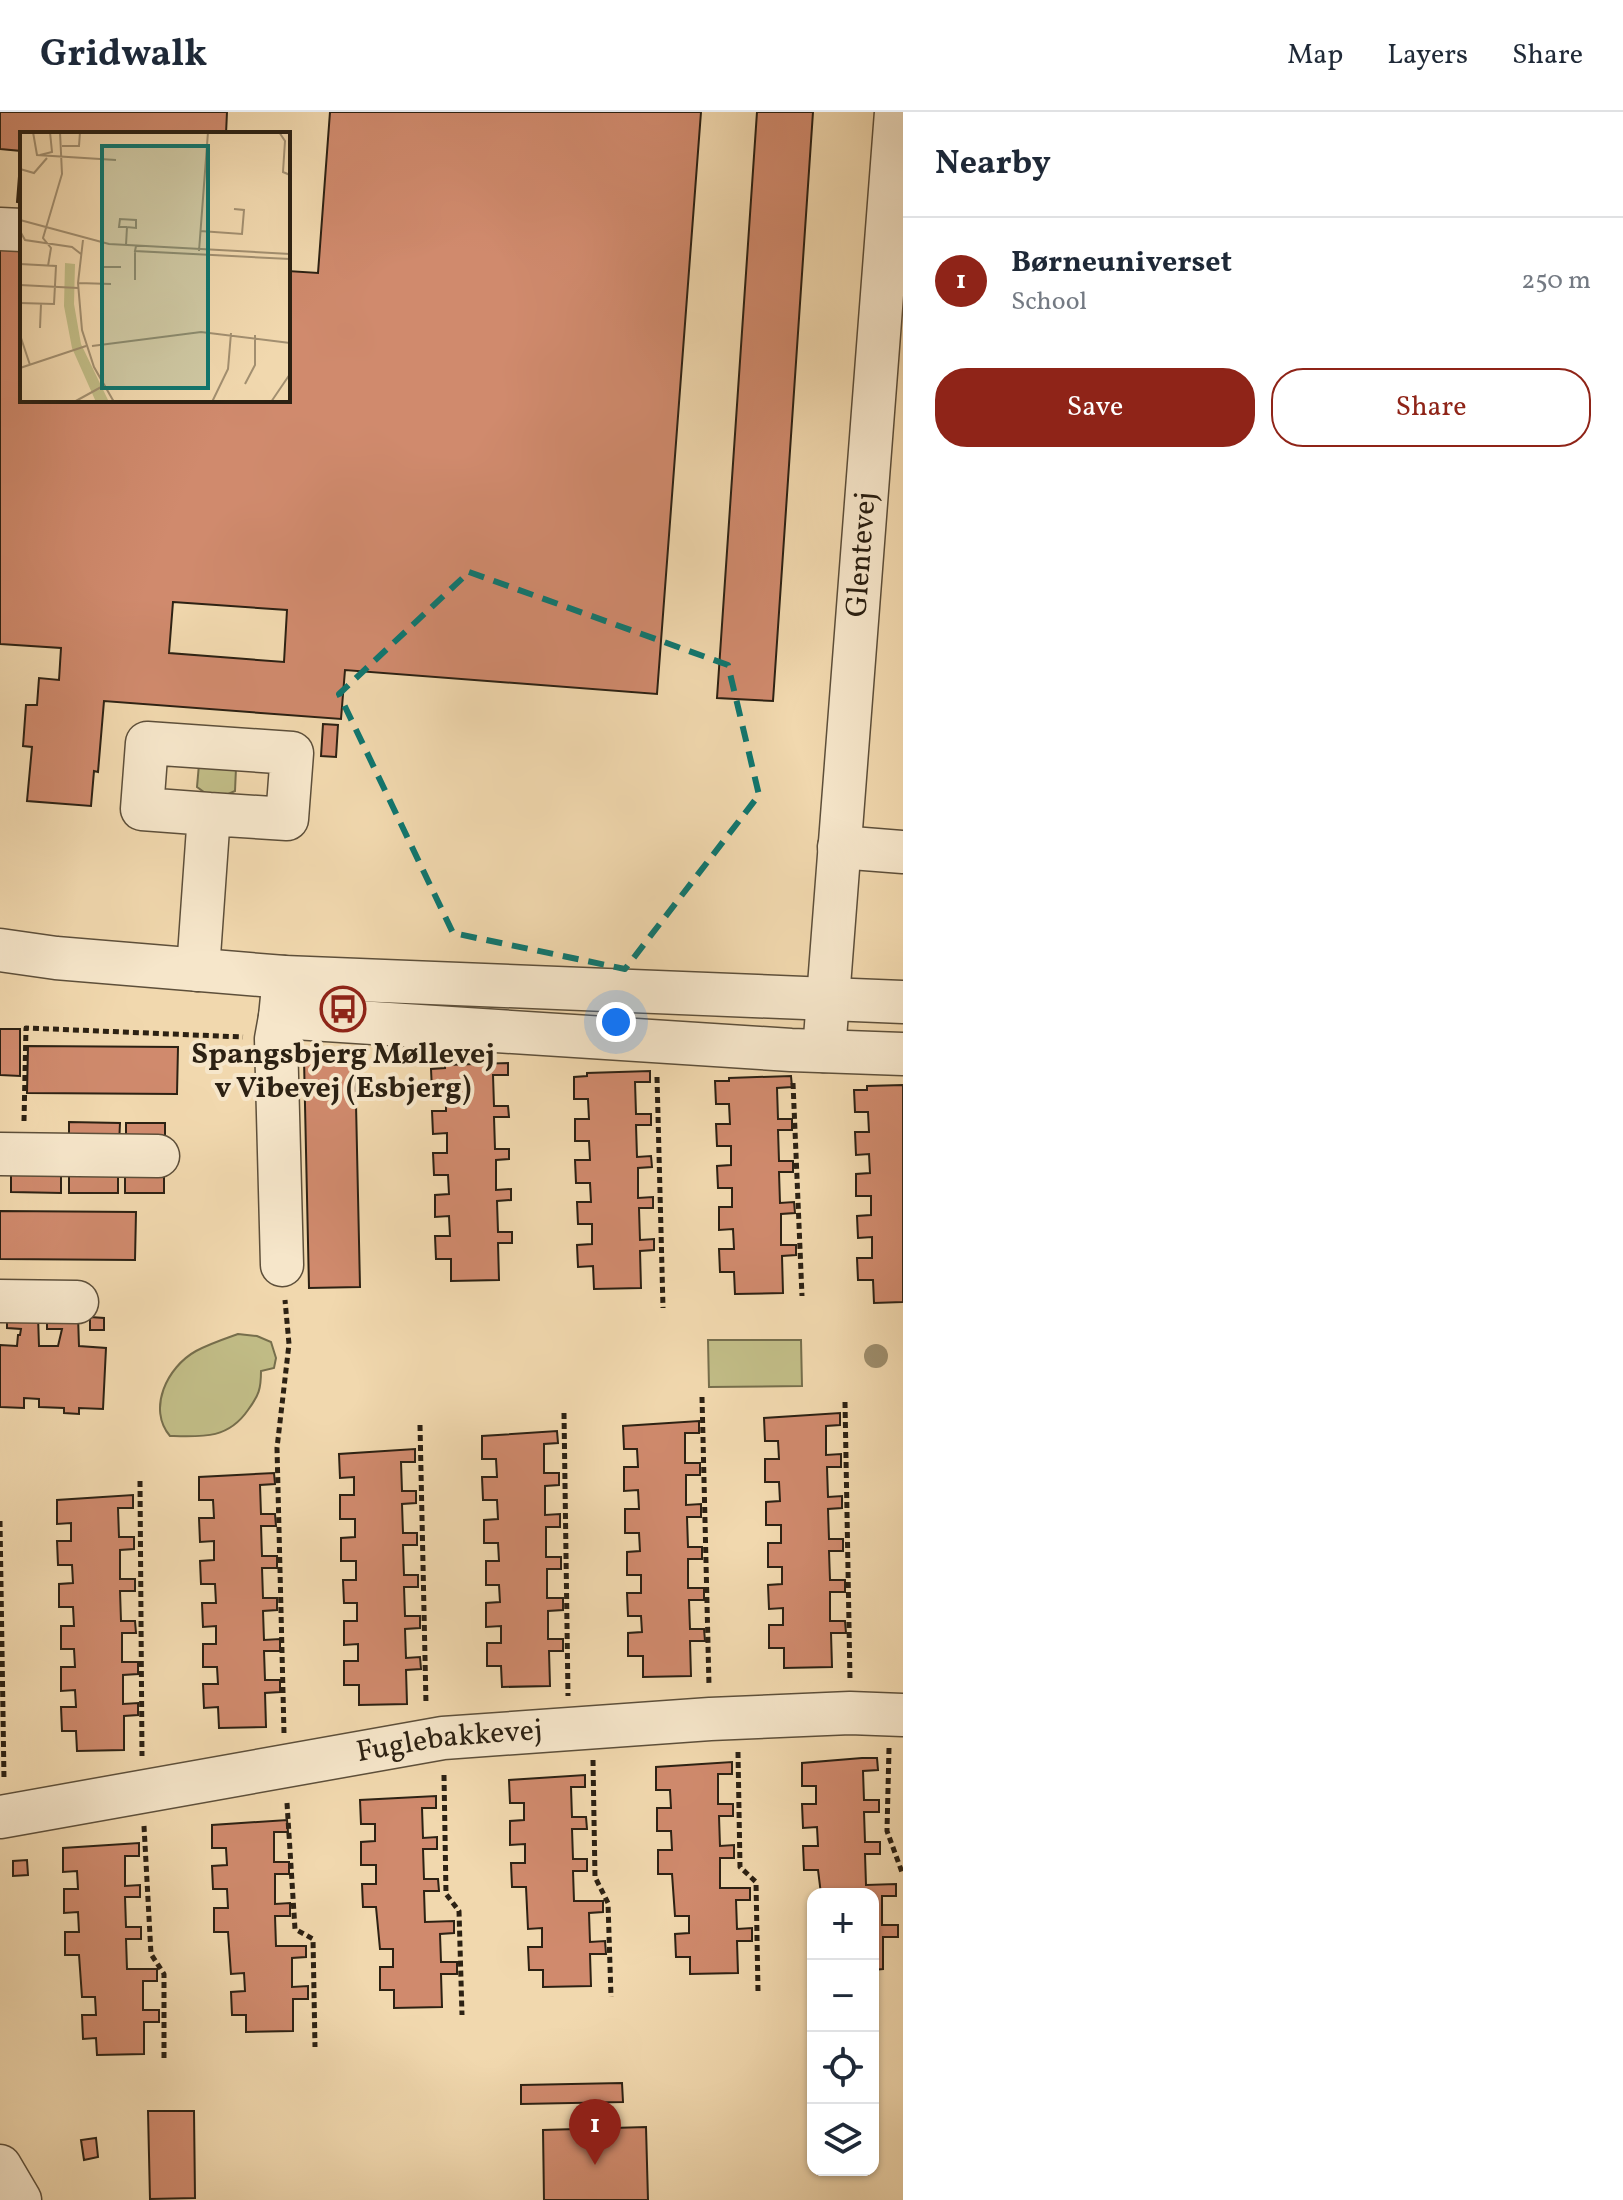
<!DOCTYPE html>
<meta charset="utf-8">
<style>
body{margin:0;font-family:Vollkorn,serif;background:#f2f2f3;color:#1f2937}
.controls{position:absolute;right:24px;bottom:24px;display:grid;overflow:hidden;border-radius:16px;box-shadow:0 2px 6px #0004}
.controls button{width:72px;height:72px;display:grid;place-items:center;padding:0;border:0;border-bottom:2px solid #e0e1e3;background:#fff;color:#1f2937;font:40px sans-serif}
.you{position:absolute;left:616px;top:910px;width:28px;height:28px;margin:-20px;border:6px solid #fff;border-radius:50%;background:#1a73e8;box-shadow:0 0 0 12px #1a73e833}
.badge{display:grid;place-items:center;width:52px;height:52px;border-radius:50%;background:#8f2418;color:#fff;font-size:26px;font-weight:700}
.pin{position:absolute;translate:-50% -66px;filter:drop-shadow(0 2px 4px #0008)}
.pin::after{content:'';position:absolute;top:42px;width:28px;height:24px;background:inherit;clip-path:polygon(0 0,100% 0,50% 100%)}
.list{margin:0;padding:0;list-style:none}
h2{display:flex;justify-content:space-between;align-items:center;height:104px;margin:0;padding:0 32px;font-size:34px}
h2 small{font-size:26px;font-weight:400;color:#747a83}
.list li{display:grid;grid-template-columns:52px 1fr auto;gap:24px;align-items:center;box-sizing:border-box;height:128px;padding:0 32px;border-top:2px solid #e0e1e3}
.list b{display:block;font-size:30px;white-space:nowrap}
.list p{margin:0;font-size:26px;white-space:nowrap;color:#747a83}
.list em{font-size:26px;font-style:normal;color:#747a83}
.actions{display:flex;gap:16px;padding:24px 32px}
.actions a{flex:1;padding:18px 0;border:2px solid #8f2418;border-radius:32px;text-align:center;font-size:28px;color:#8f2418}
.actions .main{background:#8f2418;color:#fff}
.icon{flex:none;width:44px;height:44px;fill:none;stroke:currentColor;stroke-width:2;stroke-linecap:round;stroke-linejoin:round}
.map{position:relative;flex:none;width:903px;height:2088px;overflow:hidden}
header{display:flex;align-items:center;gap:48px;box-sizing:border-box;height:112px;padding:0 40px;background:#fff;border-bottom:2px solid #e0e1e3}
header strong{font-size:38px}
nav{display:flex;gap:44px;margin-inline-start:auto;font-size:28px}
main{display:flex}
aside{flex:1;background:#fff}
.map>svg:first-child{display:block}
</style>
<header>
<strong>Gridwalk</strong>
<nav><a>Map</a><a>Layers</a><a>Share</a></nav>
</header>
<main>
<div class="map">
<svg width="903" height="2088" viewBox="0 0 903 2088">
<rect width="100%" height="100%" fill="#f1d8ae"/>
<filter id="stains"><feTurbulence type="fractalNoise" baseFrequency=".0025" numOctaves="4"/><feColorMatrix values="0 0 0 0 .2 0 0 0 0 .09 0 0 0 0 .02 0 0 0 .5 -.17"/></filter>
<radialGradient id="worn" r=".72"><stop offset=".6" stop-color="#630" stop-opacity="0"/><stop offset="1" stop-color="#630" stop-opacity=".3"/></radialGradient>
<g fill="#c1bc86" stroke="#766e4c" stroke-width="2">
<polygon points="199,652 236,656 235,679 215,688 197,675"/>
<path d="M238,1222L257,1224L271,1230L276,1246L274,1256L261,1259C261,1277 259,1283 248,1298C228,1327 203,1325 170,1324C147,1297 167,1255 196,1239C209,1232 224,1227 238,1222Z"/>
<polygon points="708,1228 801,1228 802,1274 709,1275"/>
</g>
<g fill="#d08a6d" stroke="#2c2113" stroke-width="2" fill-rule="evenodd">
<polygon points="0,0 227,0 226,22 22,22 22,91 17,90 21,39 0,37"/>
<path d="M330,0H701L657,582L345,558L341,607L104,589L98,660L94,659L91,694L27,689L32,635L23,634L26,593H37L39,566L59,568L61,536L0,532V137L22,139V288H288V159L318,161ZM173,490L287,498L284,550L169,541Z"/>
<polygon points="757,0 813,0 773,589 717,586"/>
<polygon points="323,612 338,613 336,645 321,644"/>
<polygon points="0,917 20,917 20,964 0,963"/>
<polygon points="28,934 178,935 177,982 27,981"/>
<polygon points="355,946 360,1175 309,1176 304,947"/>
<polygon points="508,951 508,963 493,963 494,994 508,994 509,1005 494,1005 495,1037 509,1037 509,1047 496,1048 496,1078 511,1077 511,1088 497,1089 498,1120 512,1120 512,1131 498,1131 499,1168 451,1169 451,1147 436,1147 435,1124 450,1124 449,1104 435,1105 435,1083 449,1082 448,1063 434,1063 433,1041 447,1041 447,1021 433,1022 432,999 446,999 446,979 432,979 431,957 445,956 445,953"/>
<polygon points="650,959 650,970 635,970 636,1002 651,1002 651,1013 636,1013 637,1045 651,1044 652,1055 638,1056 638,1086 653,1085 653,1096 639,1096 640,1128 654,1127 654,1138 640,1139 641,1176 594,1177 593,1154 578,1155 577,1133 592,1132 592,1112 578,1112 577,1090 591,1090 590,1071 576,1071 575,1048 590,1048 589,1029 575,1029 575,1007 589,1007 588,987 574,987 574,965 587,964 587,961"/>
<polygon points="791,964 792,975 777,976 778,1007 792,1007 792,1018 778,1018 779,1049 793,1049 793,1060 779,1060 780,1091 794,1090 795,1101 781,1102 781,1133 796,1133 796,1143 782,1144 783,1181 735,1182 734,1160 720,1160 719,1137 734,1137 733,1117 719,1118 719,1095 732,1095 732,1076 718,1076 717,1054 731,1053 731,1034 717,1034 716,1012 730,1012 729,992 716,992 715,969 729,969 729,966"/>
<polygon points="903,973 903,1190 874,1191 873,1168 858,1168 857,1146 872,1146 872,1125 858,1126 857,1104 871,1103 871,1084 856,1084 856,1062 870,1061 869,1042 856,1043 855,1020 869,1020 868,1000 855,1000 854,978 867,978 867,974"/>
<polygon points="69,1010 120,1011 119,1033 69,1032"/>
<polygon points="126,1011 165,1011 165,1034 126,1033"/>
<polygon points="11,1058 61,1059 61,1081 11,1080"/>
<polygon points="69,1058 118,1059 118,1081 69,1081"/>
<rect x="125" y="1059" width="39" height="22"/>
<polygon points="0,1099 136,1100 135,1148 0,1147"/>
<polygon points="7,1203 38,1204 39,1234 58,1234 62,1217 47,1217 47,1203 78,1204 79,1234 106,1236 103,1297 79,1296 79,1302 64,1301 64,1296 39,1295 39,1287 24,1286 24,1296 0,1295 0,1233 17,1234 18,1223 20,1223 21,1217 7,1216"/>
<polygon points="90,1205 104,1206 104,1218 90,1218"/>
<polygon points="840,1301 840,1313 826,1314 826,1343 841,1342 841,1355 827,1355 828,1385 842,1384 842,1396 828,1397 829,1427 843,1427 843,1439 829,1439 830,1468 845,1468 845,1480 830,1480 830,1509 845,1509 846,1521 831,1521 832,1555 784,1556 784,1536 769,1536 769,1513 783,1513 783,1496 769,1497 768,1473 782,1472 782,1455 768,1455 768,1431 781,1431 781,1413 766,1413 766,1390 780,1389 779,1370 765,1370 765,1347 779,1347 778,1329 765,1329 764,1306"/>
<polygon points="699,1309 699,1321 685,1321 685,1351 700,1351 700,1363 686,1363 686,1393 701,1392 701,1405 687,1405 688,1435 702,1435 702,1447 688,1447 688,1476 704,1476 704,1488 689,1488 690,1517 704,1517 705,1529 690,1529 691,1564 643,1565 643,1544 628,1544 628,1521 642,1520 641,1504 628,1504 627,1481 641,1481 641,1463 627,1463 627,1440 640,1439 639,1421 625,1421 625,1397 639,1397 638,1378 624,1379 624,1355 638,1355 637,1337 624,1337 623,1314"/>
<polygon points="557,1319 558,1331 544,1332 544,1361 559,1361 559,1373 545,1374 545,1403 560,1402 560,1415 546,1415 546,1445 561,1445 561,1457 547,1457 547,1486 563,1486 563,1498 548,1499 548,1527 563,1527 563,1539 549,1539 550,1574 502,1575 501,1554 487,1554 487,1531 501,1531 501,1514 486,1515 486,1491 500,1490 499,1473 486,1473 486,1449 499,1449 498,1431 484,1431 484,1408 498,1407 497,1388 483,1388 482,1365 497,1365 496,1347 482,1347 482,1324"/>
<polygon points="415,1337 415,1350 401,1350 402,1379 416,1379 416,1391 402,1392 403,1421 417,1421 417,1433 403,1433 404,1463 418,1463 418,1475 404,1475 405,1504 420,1504 420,1516 405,1517 406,1546 420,1545 421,1557 406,1558 407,1592 359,1593 359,1573 344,1573 344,1549 358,1549 358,1532 344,1533 344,1509 357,1509 357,1491 344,1491 343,1468 356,1468 356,1449 341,1449 341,1426 355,1425 355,1407 340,1407 340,1383 354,1383 354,1365 340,1366 339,1342"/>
<polygon points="274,1361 275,1372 260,1373 261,1402 275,1402 276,1414 261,1414 262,1444 277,1444 277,1456 262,1456 263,1486 277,1486 277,1498 263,1499 264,1528 280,1527 280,1539 264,1539 265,1568 280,1568 280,1580 265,1581 266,1615 219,1616 218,1595 204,1596 203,1572 218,1572 217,1555 203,1555 203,1532 216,1532 216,1514 203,1515 202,1491 216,1491 215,1472 201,1472 200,1449 214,1448 214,1429 200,1430 199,1406 214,1406 213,1388 199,1388 199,1365"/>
<polygon points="133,1383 133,1396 118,1396 119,1425 134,1425 134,1437 120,1438 120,1467 135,1467 135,1479 120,1479 121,1509 135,1509 136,1521 122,1521 122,1550 138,1550 138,1562 123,1563 123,1592 138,1591 138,1603 124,1604 124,1638 77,1639 76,1619 62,1619 61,1595 76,1595 75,1578 61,1579 61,1555 75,1555 74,1537 61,1537 61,1514 74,1514 73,1495 59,1495 59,1472 73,1471 72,1453 58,1453 57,1429 71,1429 71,1411 57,1412 57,1388"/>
<polygon points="862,1646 877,1646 878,1658 863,1659 864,1688 879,1688 879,1700 864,1700 865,1730 880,1730 880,1742 865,1742 866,1773 896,1772 896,1784 882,1784 882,1813 898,1813 898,1825 883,1825 883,1857 873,1858 873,1782 821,1782 818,1758 804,1758 803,1734 818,1734 817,1715 803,1716 802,1692 816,1692 816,1674 802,1674 802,1651"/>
<polygon points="732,1650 732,1662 718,1662 718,1692 733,1692 733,1704 719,1704 720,1734 734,1733 734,1746 720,1746 720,1776 750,1776 750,1788 736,1788 737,1817 752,1816 752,1829 737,1829 738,1861 690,1862 690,1845 676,1845 675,1822 689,1821 689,1804 675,1804 672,1762 658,1762 658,1738 672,1738 671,1719 657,1719 657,1696 671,1696 670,1678 656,1678 656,1655"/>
<polygon points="585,1663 585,1675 571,1675 572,1705 586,1705 587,1717 572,1717 573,1747 587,1747 587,1759 573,1759 574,1789 603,1789 603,1800 589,1801 590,1830 605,1829 606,1842 590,1842 591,1874 543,1875 543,1858 529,1858 528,1835 542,1835 542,1816 528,1817 526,1775 512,1775 511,1751 525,1751 525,1732 510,1733 510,1709 524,1708 524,1691 510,1691 509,1668"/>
<polygon points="436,1684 436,1696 422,1696 423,1726 437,1725 437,1737 423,1737 424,1767 438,1767 439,1779 424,1779 425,1810 454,1809 454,1821 440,1822 441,1850 457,1850 457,1862 441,1862 442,1895 394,1896 394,1878 380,1878 380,1855 393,1855 393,1837 380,1837 376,1795 363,1795 362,1772 376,1772 376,1753 361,1753 361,1730 375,1729 375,1712 361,1712 360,1688"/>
<polygon points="287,1708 288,1720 274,1720 274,1750 289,1750 289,1762 275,1762 275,1792 290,1791 290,1804 275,1804 276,1834 306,1834 306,1845 292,1846 292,1875 308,1874 308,1887 293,1887 293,1919 246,1920 246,1903 232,1903 231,1880 245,1879 244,1861 231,1862 228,1820 214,1820 214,1796 228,1796 227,1777 213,1777 212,1754 227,1753 226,1736 212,1736 212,1713"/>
<polygon points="139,1731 139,1744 125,1744 125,1774 140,1773 140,1785 125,1785 126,1815 141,1815 141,1827 126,1827 127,1857 157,1857 157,1869 143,1869 143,1898 159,1898 159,1910 144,1910 144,1942 97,1943 96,1926 83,1927 82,1903 96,1903 95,1885 82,1885 79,1843 65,1843 65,1820 79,1820 78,1800 64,1801 64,1777 78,1777 77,1759 63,1760 63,1736"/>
<polygon points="27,1748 28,1763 13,1764 13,1749"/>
<polygon points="622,1971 623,1990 521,1992 521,1973"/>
<polygon points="148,1999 194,1999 195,2086 150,2087"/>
<polygon points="646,2015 648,2088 544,2088 543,2018"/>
<polygon points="96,2026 98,2045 84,2048 81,2028"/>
</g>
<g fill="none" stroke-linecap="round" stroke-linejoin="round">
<g stroke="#5d4f3a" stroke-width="45">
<g id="minor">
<polyline points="0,117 22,118"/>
<polyline points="839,735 903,740"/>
<polyline points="0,838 56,846 284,865 903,890"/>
<polyline points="198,858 209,702 287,707 292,641 147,631 142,697 209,702"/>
<polyline points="284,865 280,905 791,938 903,942"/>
<polyline points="280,905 276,927 282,1153"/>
<path id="s1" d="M824,939L896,0"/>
<polyline points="0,1042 158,1044"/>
<polyline points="0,1189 77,1190"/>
<path id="s2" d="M0,1705L443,1626L710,1607L850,1601L903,1603"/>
<polyline points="0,2054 20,2088"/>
</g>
</g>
<g stroke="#2c2113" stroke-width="5" stroke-dasharray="6 4" stroke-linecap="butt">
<polyline points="657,965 663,1196"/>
<polyline points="793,971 802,1184"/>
<polyline points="24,1009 26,916 243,925"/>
<polyline points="702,1285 709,1574"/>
<polyline points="845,1290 850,1568"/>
<polyline points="564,1301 568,1584"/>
<polyline points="420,1313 426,1592"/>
<polyline points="140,1369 142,1644"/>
<polyline points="0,1409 4,1667"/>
<polyline points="284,1621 277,1336 289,1232 285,1188"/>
<polyline points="889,1636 887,1719 903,1763"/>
<polyline points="738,1640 740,1755 756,1770 758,1880"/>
<polyline points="593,1648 595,1765 608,1791 611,1885"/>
<polyline points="444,1663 446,1782 459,1799 462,1903"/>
<polyline points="287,1691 295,1817 313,1827 315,1935"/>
<polyline points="144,1714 151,1842 164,1862 164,1946"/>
</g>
<use href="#minor" stroke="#f6e6ca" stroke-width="42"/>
</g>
<circle fill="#9d8d6c" cx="876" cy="1244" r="12"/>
<path fill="none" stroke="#0f766e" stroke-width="6" stroke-dasharray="16 10" stroke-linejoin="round" d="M469,460L728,553L759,683L625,857L453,821L339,582Z"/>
<defs>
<g id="bus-ring" transform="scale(2.3)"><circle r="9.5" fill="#f6e6ca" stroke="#8f2418" stroke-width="1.5"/><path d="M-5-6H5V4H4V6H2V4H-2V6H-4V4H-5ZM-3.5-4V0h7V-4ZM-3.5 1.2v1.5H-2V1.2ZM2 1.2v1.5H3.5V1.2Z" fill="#8f2418"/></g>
</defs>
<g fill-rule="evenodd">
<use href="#bus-ring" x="343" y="897"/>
</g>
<g text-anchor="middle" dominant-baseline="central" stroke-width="8" stroke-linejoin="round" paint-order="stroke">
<g font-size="30" fill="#2c2113" stroke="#f6e6ca">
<text stroke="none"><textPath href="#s1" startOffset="498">Glentevej</textPath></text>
<text stroke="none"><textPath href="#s2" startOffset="456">Fuglebakkevej</textPath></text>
</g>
<g font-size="30" font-weight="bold" fill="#2c2113" stroke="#f6e6ca">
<text x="343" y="943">Spangsbjerg Møllevej<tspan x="343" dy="34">v Vibevej (Esbjerg)</tspan></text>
</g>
</g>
<g transform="translate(20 20)">
<rect width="270" height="270" fill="#f1d8ae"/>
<path d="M45,131L55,132L54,172L61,212L89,270H76L52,216L44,174Z" fill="#c1bc86"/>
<path fill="none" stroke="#a28f70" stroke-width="2" d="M13,0L17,23L96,28M215,0H250M259,0L265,9L263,40L270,43M42,14H59L60,0M20,23L32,20L30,0M0,37L14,41L27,26M0,88L89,112L270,122M0,99L5,108L52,115L61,122M180,99L222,102L224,78L214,77M63,108L58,151L62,198L74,235L94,270M106,113L107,95L116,96V88L100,87L99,95H107M116,114L115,119L270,127M115,119V148M179,119L188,0M0,132L36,134L34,172L0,171M28,134L31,116L23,106L42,42L40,0M58,151L91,152M81,152L82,135H101M0,153L58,156M20,196L21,172M0,203L10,233M72,214L181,200L270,211M0,236L66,214M225,252L235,233V203M54,270L83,254M192,270L208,237L211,201M251,270L270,242"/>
<path fill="#0f766e" fill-opacity="0.15" stroke="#0f766e" stroke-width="4" d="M82,14H188V256H82Z"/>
<rect width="270" height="270" fill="none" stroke="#2c2113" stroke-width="4"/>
</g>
<rect width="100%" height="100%" filter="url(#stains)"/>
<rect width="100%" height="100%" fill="url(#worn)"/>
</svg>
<div class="controls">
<button>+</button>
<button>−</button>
<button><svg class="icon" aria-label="locate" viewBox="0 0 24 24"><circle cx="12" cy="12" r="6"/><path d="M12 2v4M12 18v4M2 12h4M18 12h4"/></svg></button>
<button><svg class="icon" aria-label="layers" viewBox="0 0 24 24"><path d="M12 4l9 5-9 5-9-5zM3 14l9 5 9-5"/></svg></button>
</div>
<div class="you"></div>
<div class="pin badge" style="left:595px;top:2053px">1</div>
</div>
<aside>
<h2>Nearby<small></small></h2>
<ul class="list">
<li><span class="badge">1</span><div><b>Børneuniverset</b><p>School</p></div><em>250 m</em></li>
</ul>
<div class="actions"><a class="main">Save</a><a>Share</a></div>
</aside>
</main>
